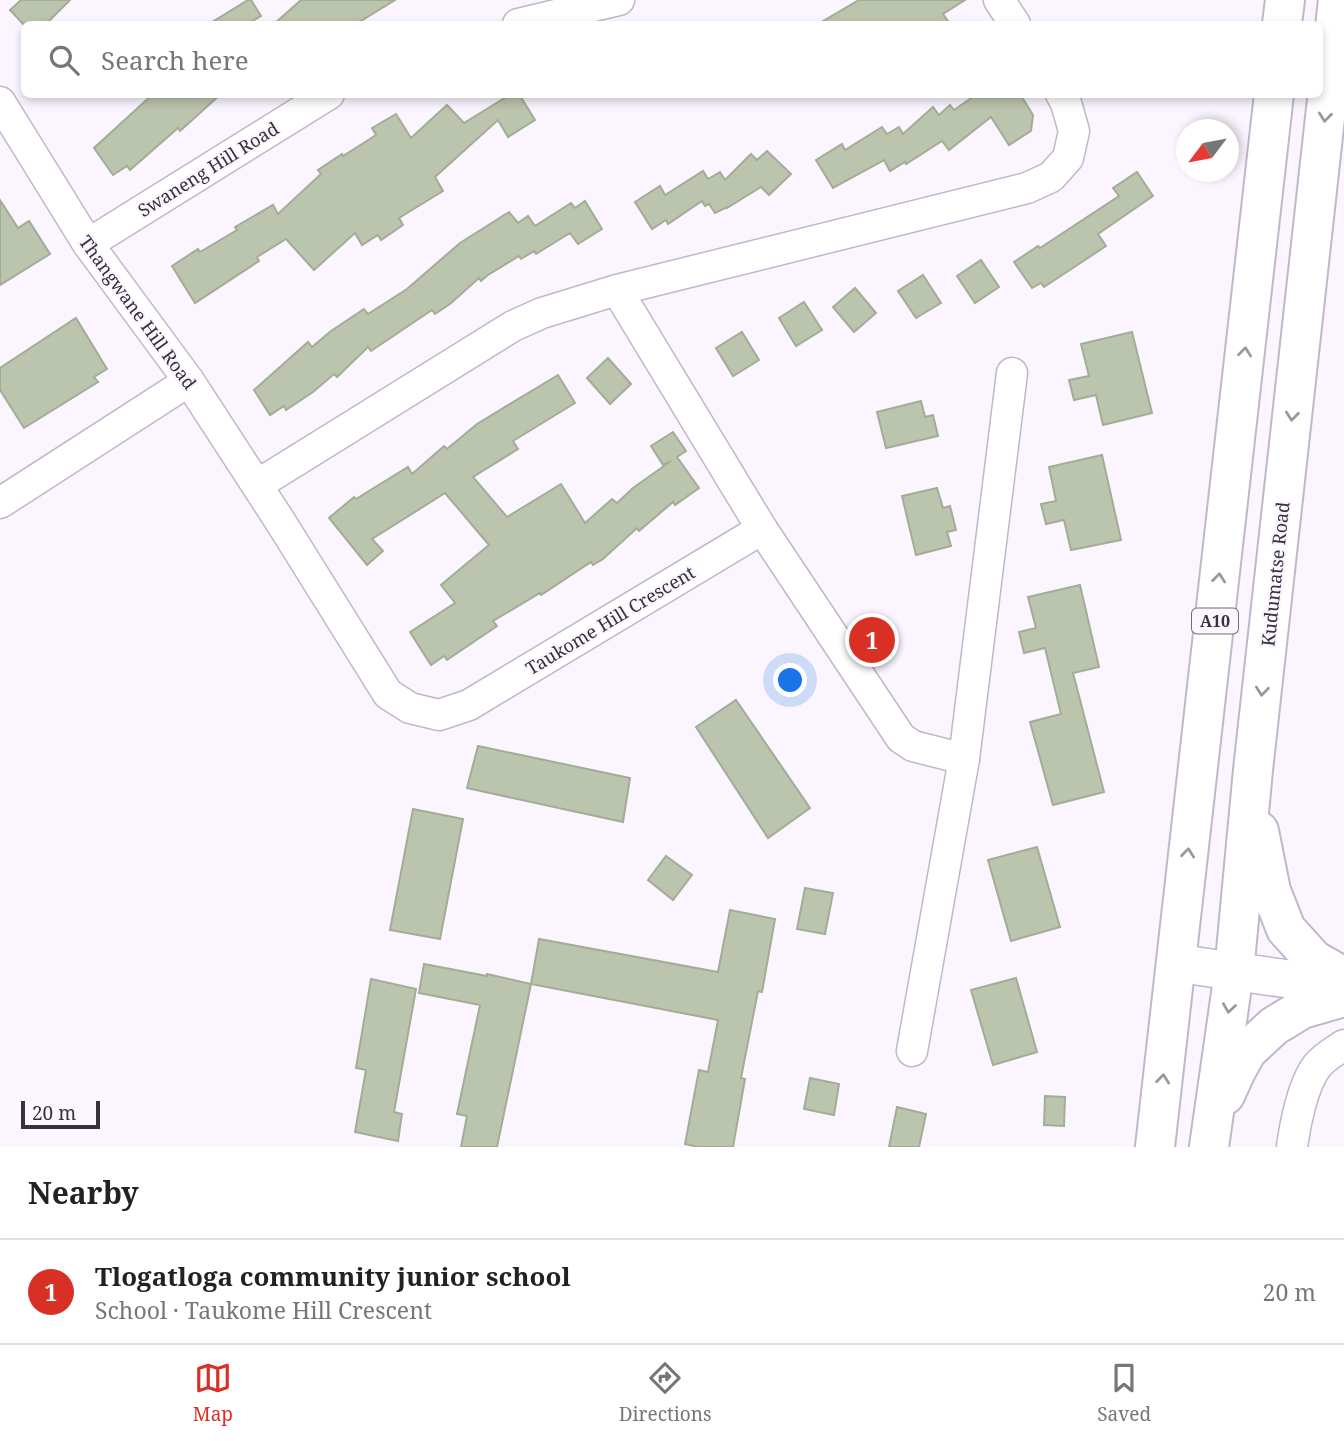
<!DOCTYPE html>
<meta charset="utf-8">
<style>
body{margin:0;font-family:"Noto Serif",serif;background:#f2f2f2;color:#222}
.compass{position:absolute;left:1176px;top:119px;width:63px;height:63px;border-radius:50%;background:#fff;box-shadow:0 4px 10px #0003;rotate:238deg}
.scale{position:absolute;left:21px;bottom:18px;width:79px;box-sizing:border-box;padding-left:7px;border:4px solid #37323a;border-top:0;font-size:19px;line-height:24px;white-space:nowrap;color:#37323a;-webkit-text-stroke:5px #faf5fe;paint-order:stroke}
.you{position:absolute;left:791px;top:681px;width:24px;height:24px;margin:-18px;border:5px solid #fff;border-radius:50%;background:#1a73e8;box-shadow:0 0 0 10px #1a73e833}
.badge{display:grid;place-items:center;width:46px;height:46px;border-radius:50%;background:#d93025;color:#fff;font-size:23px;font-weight:700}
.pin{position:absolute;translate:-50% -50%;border:4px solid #fff;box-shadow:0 2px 7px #0006}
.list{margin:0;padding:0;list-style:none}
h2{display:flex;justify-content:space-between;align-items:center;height:91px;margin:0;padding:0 28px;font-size:30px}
h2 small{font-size:23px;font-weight:400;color:#767676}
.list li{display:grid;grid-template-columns:46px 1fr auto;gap:21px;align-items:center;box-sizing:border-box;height:105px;padding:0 28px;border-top:2px solid #e0e0e0}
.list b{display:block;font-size:26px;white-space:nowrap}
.list p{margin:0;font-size:23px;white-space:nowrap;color:#767676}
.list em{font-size:23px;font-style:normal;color:#767676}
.icon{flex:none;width:38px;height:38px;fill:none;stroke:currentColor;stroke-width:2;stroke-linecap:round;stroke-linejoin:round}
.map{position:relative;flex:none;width:1344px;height:1147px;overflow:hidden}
.search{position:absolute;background:#fff;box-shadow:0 4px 10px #0003;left:21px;right:21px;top:21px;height:77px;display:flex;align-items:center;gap:18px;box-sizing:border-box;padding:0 24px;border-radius:10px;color:#767676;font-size:26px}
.sheet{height:196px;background:#fff}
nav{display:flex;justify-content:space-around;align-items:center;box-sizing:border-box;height:98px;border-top:2px solid #e0e0e0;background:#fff;font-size:19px;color:#767676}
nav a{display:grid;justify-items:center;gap:4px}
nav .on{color:#d93025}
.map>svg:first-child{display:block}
</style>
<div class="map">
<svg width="1344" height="1147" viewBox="0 0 1344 1147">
<rect width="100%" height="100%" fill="#faf5fe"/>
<g fill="#bbc4ad" stroke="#a4ac96" stroke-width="2">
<polygon points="21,0 70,0 46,24 24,25 10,10"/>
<polygon points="248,0 251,0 261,16 247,24 209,24"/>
<polygon points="301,0 395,0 356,24 274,24"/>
<polygon points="859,0 965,0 943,14 950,24 818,24"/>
<polygon points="153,94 221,94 180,131 178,128 130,170 127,166 113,175 94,148"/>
<polygon points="511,94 519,94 535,120 508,137 498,120 435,177 443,191 399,218 403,225 381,240 378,235 362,245 355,233 314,270 286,239 257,257 259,261 195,303 172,266 198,249 200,252 237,230 235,227 273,205 278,214 321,174 318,170 342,154 343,156 376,135 372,128 396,114 411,138 447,105 464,123"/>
<polygon points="977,94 1020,94 1033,115 1031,131 1009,145 991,117 949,150 942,141 906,164 905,162 890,171 884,160 833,188 816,160 842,144 845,150 882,127 887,134 899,127 903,134 933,107 939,115 950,105 954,110"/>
<polygon points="767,151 791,174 769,195 761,187 727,208 727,207 715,213 709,204 705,206 702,201 668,224 666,220 652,229 635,202 660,186 665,195 703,171 708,179 720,172 725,180 751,154 757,160"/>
<polygon points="1137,172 1153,196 1098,234 1106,246 1044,287 1041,283 1032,288 1014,262 1038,246 1040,248 1119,196 1113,188"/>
<polygon points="0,200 18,228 29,221 50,254 0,285"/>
<polygon points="585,201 602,229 578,244 570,233 536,254 534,251 521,259 519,256 488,275 481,281 479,278 450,304 435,314 432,310 371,351 368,347 337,377 334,374 313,392 286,410 284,406 270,415 254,390 308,342 312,347 331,331 364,309 368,314 407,289 460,243 509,212 518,223 528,216 535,226 571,203 575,208"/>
<polygon points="981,260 999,287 975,303 957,276"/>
<polygon points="923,275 941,303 916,318 898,291"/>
<polygon points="855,288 876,313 854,332 833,307"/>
<polygon points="804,302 822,330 796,346 779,318"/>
<polygon points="76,318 107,369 94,377 98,382 24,428 0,390 0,368"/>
<polygon points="742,332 759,360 733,376 716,348"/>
<polygon points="1132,332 1152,413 1103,425 1096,395 1074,400 1069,380 1089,376 1081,344"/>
<polygon points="608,358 631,384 610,404 587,378"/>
<polygon points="558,375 575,403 513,441 518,449 473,477 507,517 561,484 585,523 612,499 617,503 633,488 671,461 663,465 651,446 673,432 686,451 677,457 699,488 675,505 673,502 639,531 637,528 603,559 593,565 591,562 541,595 540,593 493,621 497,626 447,660 444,656 431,665 410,632 455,603 441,585 489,545 445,493 372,539 383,551 367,565 329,518 354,497 356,499 408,467 412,474 444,446 447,449 477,424"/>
<polygon points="921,401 925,417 933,415 938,436 886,448 877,412"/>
<polygon points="1102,455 1121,540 1071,550 1064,520 1046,524 1041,504 1056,501 1049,467"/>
<polygon points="937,488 943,508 950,506 956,530 947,532 951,546 916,555 902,496"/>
<polygon points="1080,585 1099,667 1073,673 1104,792 1053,805 1030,722 1061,714 1045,648 1024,653 1019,632 1036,628 1028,597"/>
<polygon points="736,700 810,808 768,838 696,727"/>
<polygon points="478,746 630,778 623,822 467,788"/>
<polygon points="413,809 463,819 440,939 390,930"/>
<polygon points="1037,847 1060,927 1011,941 988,860"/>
<polygon points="666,856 692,875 673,900 648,880"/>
<polygon points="805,888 833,893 825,934 797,929"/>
<polygon points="730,910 775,919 762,992 758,991 741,1078 745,1079 733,1147 698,1147 685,1144 699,1070 708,1072 718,1020 531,984 539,939 718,972"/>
<polygon points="424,964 487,976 487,974 531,984 497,1147 461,1147 467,1116 457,1114 480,1005 419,993"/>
<polygon points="1016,978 1037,1052 993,1065 971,990"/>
<polygon points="371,979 416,989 394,1112 402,1114 398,1141 355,1132 366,1070 356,1068"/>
<polygon points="810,1078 839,1084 834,1115 804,1109"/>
<polygon points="1045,1096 1065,1097 1064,1126 1044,1125"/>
<polygon points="897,1107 926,1114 919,1147 889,1147"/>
</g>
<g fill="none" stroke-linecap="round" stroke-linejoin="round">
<g stroke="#c2b6cb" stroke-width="33">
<g id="minor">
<polyline points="999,0 1015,24"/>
<polyline points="518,24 619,0"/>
<polyline points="0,102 88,244 189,381 280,521 388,694 410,708 439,715 469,705 762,529"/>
<polyline points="88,244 329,94"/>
<polyline points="617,290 762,529 901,738 913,746 964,759"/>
<polyline points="257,485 513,326 542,313 617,290 1027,188 1051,177 1068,158 1074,131 1066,103 1061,94"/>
<polyline points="0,503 189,381"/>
<polyline points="912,1051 964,759 1012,373"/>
<path d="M1292,1147C1295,1124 1303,1084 1317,1066C1324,1057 1335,1051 1344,1045"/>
</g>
</g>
<g stroke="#c2b6cb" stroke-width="40">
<polyline id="tertiary" points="1176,963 1344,987"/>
</g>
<g stroke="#c2b6cb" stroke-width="42">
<g id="primary">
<polyline points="1282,24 1285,0"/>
<polyline points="1259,831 1271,891 1286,929 1314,960 1344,977"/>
<polyline points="1225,1095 1236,1071 1247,1051 1274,1026 1302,1009 1344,997"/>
<polyline points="1155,1147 1274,94"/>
<polyline points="1209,1147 1234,972 1253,770 1338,0"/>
</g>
</g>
<use href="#minor" stroke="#fff" stroke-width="30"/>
<use href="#tertiary" stroke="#fff" stroke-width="37"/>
<use href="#primary" stroke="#fff" stroke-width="38"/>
</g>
<defs><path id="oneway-chevron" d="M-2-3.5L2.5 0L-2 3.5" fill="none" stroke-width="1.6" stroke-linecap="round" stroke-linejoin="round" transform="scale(1.75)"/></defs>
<g stroke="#9b989c">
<use href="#oneway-chevron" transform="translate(1325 117) rotate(96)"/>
<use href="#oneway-chevron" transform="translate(1245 352) rotate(-84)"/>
<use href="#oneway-chevron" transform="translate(1292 416) rotate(96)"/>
<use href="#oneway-chevron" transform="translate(1219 578) rotate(-84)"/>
<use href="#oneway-chevron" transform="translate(1262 691) rotate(96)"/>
<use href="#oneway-chevron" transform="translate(1188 853) rotate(-84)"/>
<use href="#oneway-chevron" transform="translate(1229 1008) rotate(98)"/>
<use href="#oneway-chevron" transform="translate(1163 1079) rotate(-84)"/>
</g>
<g text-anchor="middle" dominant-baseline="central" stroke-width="5" stroke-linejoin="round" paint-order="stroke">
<rect fill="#faf5fe" stroke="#726c75" stroke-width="2" x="1192" y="608.5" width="46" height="25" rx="5"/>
<g font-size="16" font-weight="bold" fill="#37323a">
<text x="1215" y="621">A10</text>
</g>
<g font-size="18" fill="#37323a" stroke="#faf5fe">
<text transform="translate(208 169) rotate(-32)">Swaneng Hill Road</text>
<text transform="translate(138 312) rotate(54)">Thangwane Hill Road</text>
<text transform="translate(1275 574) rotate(-84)">Kudumatse Road</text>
<text transform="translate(610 620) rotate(-31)">Taukome Hill Crescent</text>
</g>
</g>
</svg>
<svg class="compass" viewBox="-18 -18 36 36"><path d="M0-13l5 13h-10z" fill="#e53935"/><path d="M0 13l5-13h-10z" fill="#767676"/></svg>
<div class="scale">20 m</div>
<div class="you"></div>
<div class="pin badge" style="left:872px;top:640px">1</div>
<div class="search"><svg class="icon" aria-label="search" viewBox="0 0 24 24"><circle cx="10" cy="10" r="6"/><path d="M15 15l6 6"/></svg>Search here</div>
</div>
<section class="sheet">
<h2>Nearby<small></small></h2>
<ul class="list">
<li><span class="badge">1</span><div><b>Tlogatloga community junior school</b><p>School · Taukome Hill Crescent</p></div><em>20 m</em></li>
</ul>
</section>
<nav>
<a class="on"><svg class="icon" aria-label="map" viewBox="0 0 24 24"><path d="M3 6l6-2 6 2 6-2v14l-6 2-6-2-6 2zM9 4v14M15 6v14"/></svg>Map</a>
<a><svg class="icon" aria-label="directions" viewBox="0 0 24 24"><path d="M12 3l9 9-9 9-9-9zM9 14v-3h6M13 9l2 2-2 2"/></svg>Directions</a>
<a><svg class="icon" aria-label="saved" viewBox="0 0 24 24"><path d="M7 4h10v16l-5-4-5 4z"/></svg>Saved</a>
</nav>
